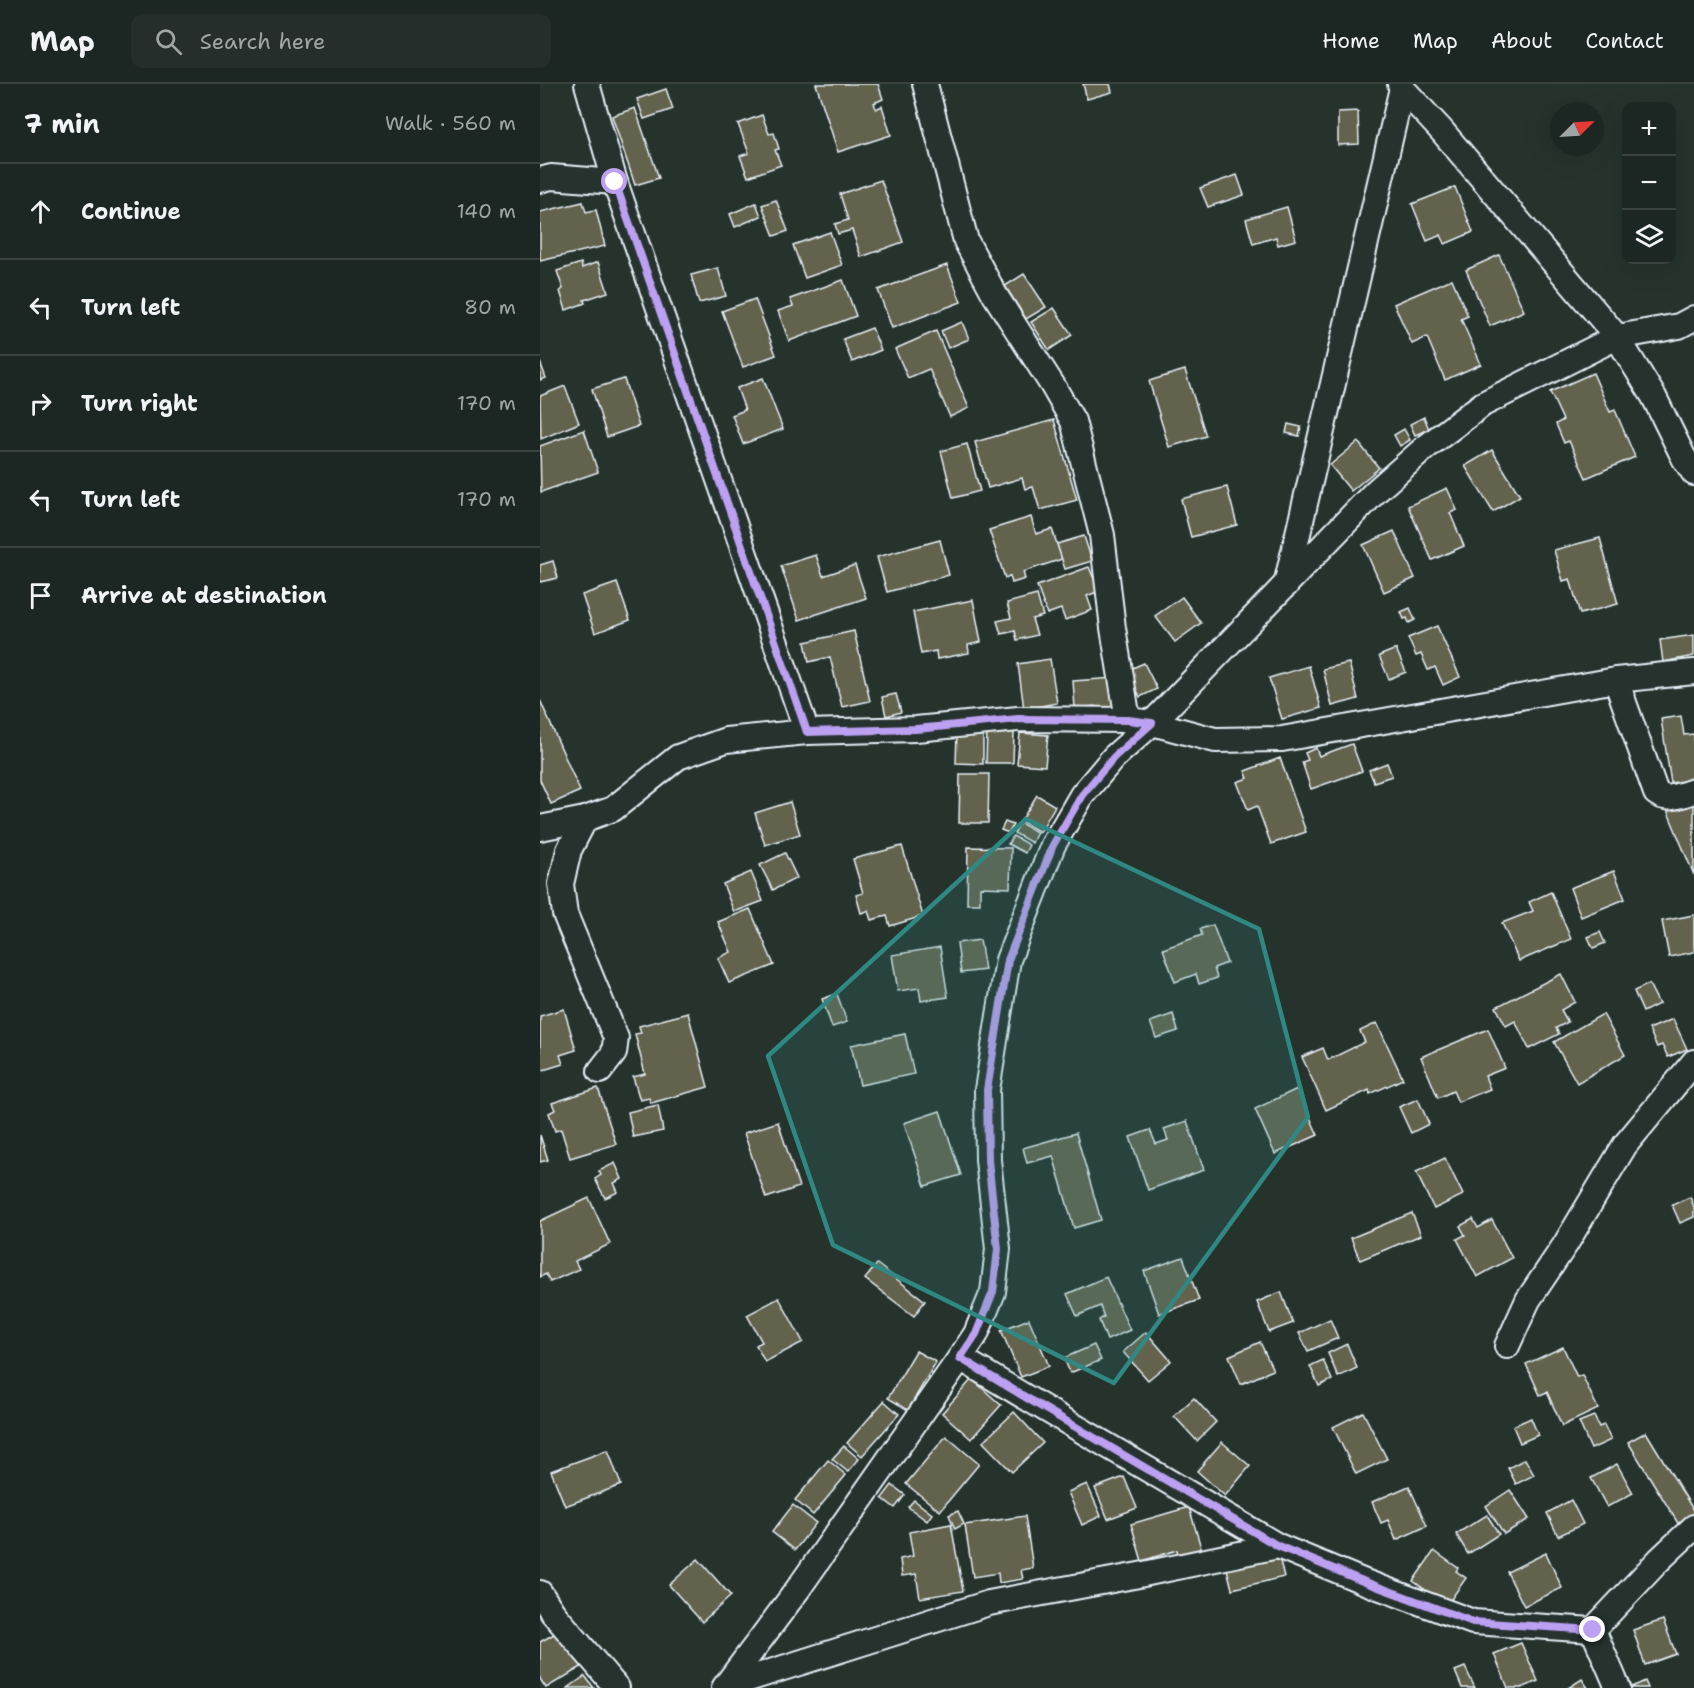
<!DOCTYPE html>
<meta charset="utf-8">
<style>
body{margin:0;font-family:"Shantell Sans",sans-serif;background:#252e2a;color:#f1f3f6}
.controls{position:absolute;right:18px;top:18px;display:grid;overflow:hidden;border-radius:12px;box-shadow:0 6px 24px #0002}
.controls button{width:54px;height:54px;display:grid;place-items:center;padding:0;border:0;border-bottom:2px solid #3a4340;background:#1c2622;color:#f1f3f6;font:30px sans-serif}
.compass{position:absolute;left:1010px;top:18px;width:54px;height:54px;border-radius:50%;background:#1c2622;box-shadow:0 6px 24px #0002;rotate:66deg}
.stop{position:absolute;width:18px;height:18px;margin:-14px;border:4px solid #bca0f2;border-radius:50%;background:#fff}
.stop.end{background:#bca0f2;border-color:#fff;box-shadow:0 2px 6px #0008}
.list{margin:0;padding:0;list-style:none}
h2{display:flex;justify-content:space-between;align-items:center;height:78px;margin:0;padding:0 24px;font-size:26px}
h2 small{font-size:20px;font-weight:400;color:#a0a5a5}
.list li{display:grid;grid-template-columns:39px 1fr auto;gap:18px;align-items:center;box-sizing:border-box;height:96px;padding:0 24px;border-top:2px solid #3a4340}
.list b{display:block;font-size:22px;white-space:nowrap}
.list em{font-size:20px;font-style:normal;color:#a0a5a5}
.icon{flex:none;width:33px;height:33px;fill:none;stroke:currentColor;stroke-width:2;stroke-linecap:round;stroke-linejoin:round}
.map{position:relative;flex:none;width:1154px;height:1604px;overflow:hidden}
header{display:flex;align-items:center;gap:36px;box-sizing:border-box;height:84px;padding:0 30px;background:#1c2622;border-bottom:2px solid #3a4340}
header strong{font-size:28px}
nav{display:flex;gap:33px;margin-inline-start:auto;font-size:21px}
.search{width:420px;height:54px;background:#252e2a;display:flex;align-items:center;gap:15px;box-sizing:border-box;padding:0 21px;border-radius:12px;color:#a0a5a5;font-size:22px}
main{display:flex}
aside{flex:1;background:#1c2622}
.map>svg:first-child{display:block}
</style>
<header>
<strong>Map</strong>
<div class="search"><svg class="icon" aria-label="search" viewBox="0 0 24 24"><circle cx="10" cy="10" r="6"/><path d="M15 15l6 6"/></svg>Search here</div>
<nav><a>Home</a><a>Map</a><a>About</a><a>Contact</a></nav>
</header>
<main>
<aside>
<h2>7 min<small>Walk · 560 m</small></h2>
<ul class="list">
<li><svg class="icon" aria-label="ahead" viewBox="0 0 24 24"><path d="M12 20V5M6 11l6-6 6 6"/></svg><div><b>Continue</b></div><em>140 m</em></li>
<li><svg class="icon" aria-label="left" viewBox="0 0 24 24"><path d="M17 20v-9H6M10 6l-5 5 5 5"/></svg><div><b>Turn left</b></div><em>80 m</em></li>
<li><svg class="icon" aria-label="right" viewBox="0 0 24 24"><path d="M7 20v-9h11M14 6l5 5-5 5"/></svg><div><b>Turn right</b></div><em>170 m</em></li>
<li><svg class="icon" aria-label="left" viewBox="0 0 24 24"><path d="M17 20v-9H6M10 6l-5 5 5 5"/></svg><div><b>Turn left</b></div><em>170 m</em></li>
<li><svg class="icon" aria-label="arrive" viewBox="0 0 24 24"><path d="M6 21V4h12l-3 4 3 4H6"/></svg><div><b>Arrive at destination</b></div></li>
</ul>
</aside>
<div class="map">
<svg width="1154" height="1604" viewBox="0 0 1154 1604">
<rect width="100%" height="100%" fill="#26332d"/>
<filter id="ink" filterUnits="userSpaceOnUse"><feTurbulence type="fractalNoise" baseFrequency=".0167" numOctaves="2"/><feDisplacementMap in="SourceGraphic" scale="12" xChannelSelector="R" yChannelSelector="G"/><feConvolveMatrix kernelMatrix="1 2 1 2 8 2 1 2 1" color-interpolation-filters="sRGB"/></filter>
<g filter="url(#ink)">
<g fill="#64624e" stroke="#e8f1f8" stroke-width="1.5">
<polygon points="276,0 338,0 343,15 334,19 336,25 342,22 351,51 298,68"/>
<polygon points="543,0 570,0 572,8 547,15"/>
<polygon points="126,5 133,25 104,35 97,15"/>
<polygon points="95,24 119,94 95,101 72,32"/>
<polygon points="818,27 819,60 798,61 798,28"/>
<polygon points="222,31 229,50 234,49 239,65 235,66 241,81 208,93 200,72 209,69 198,40"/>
<polygon points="697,91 704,111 668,123 660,104"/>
<polygon points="341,96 363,158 321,173 312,146 298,150 295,140 308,136 300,110"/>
<polygon points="915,103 933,148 905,160 901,151 887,157 872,120"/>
<polygon points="236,116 248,147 234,152 222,121"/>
<polygon points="43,118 46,128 56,126 65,162 0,177 0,128"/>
<polygon points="216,119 221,132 195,143 190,130"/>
<polygon points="747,123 756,156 738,161 736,153 713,160 706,135"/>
<polygon points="290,148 302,181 265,194 253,161"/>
<polygon points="959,171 984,227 950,242 926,186"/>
<polygon points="58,178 68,208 44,216 45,219 26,226 20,207 23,205 17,187 41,179 42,184"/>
<polygon points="407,181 421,218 352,244 338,206"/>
<polygon points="178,184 186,212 159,219 151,191"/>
<polygon points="484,190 506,223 486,235 465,202"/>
<polygon points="912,195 928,232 921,235 941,280 905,296 887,253 872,260 854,220"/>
<polygon points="303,196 316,232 249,257 238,227 253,222 250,215"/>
<polygon points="215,215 236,271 203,283 182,227"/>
<polygon points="514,224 532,251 509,266 491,238"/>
<polygon points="422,238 429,255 408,264 401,247"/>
<polygon points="332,244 341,266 312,278 303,255"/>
<polygon points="396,247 429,324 410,333 389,285 368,294 355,265"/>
<polygon points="0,278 6,294 0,296"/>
<polygon points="645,286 666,352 629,363 609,297"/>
<polygon points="1053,289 1070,328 1075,326 1095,373 1046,394 1029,357 1024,359 1016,340 1023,336 1010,308"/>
<polygon points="223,294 243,345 203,360 192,331 205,326 197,304"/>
<polygon points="84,295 99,342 67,353 52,305"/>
<polygon points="25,302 39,339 1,355 0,312"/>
<polygon points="884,333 889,345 875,351 870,340"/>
<polygon points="514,336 537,416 500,426 493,403 485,405 482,394 448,404 435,358"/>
<polygon points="748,340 761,343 759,352 746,349"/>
<polygon points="864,345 870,356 860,362 854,351"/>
<polygon points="44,346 58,388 1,408 0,362"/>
<polygon points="818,358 839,384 811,407 790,381"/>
<polygon points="427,360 440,407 413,414 401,367"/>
<polygon points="952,366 980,412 953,428 925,382"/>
<polygon points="687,403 697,441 651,453 641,415"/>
<polygon points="907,404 917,426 910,429 924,462 892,476 868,422"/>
<polygon points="491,433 496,450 512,445 522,475 483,488 485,495 472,499 470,492 465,494 449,446"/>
<polygon points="854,447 875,494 844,508 823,461"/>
<polygon points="544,452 552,477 525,485 517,460"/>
<polygon points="1060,454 1078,520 1040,530 1030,495 1023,497 1014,466"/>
<polygon points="400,456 409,491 347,508 337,473"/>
<polygon points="276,471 283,492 315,481 326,514 259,536 241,482"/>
<polygon points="13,477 18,494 0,498 0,481"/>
<polygon points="549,483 559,507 547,512 552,526 525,536 521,525 507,530 497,502"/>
<polygon points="77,499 90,536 55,549 42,511"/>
<polygon points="497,511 503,532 492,535 497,551 477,556 475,547 461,550 457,537 471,534 467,519"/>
<polygon points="642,513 661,539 635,558 615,532"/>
<polygon points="433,516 441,558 428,561 429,569 397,575 396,567 381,570 373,528"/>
<polygon points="870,524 875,536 869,539 867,534 864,535 861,528"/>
<polygon points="897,542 920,593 903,601 895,583 888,586 881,570 876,572 868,554"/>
<polygon points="314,547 330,617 302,623 290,573 269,578 265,558"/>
<polygon points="1154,551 1154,572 1123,578 1120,556"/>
<polygon points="856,565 866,588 849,595 839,572"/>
<polygon points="510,575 517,619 484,625 478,580"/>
<polygon points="604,579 617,605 600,613 588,586"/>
<polygon points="809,579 818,615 792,622 783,585"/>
<polygon points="769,582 781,624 742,635 729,594"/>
<polygon points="575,594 578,627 556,628 555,622 535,624 533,597"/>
<polygon points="356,610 361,628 346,632 342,613"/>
<polygon points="0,616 40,707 11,720 0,696"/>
<polygon points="1141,632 1144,651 1154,650 1154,695 1131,699 1121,635"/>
<polygon points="417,647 443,648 443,680 416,679"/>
<polygon points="447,647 474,648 473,679 446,679"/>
<polygon points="480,649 508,651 505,682 477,680"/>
<polygon points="812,660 822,687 771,705 762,678 768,676 765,669 776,664 779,672"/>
<polygon points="740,674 766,748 731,760 717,722 708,726 697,698 708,694 705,687"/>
<polygon points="847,679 852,692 834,698 829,686"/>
<polygon points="420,690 449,690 448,739 419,739"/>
<polygon points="497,711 515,722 500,748 481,737"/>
<polygon points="1154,715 1154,791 1127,726"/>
<polygon points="250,718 260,750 225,761 215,729"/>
<polygon points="465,738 473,741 469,749 461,746"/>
<polygon points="480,739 497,748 492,759 474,749"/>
<polygon points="473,752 489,761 485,769 468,760"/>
<polygon points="362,762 383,832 350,842 347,832 331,836 328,827 321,829 316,811 323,809 313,775"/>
<polygon points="428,763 471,764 470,804 440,803 440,820 427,820"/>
<polygon points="245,769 257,794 233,806 220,781"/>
<polygon points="1074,787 1085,815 1041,833 1030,804"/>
<polygon points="211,788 223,817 194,828 183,800"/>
<polygon points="1011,808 1031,855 979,877 962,839 993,827 989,818"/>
<polygon points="210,825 234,881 189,899 178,874 191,868 178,838"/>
<polygon points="1154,831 1154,868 1129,873 1122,837"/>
<polygon points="673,841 687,879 674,884 677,894 659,900 656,890 635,898 623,865 662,851 660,845"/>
<polygon points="1060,848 1065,859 1053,864 1048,853"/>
<polygon points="440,856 445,886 421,889 417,859"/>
<polygon points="400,863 408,913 381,917 379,904 358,907 352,871"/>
<polygon points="1021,890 1035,918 1021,926 1028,938 1016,944 1019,950 989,965 975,937 966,942 956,923"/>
<polygon points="1109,900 1119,920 1103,928 1094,907"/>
<polygon points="297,910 307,938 292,943 282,915"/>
<polygon points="24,925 36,966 20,971 23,980 0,987 0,932"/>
<polygon points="148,929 168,1003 111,1019 109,1014 100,1016 93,993 105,990 95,950 101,949 99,942"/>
<polygon points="633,930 638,947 616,954 610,938"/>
<polygon points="1063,930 1085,971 1037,999 1014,958"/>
<polygon points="1133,935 1147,965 1128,973 1122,961 1117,963 1109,945"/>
<polygon points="837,939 863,995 830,1010 829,1006 786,1026 762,973 783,964 788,976 825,958 820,947"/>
<polygon points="948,945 965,984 945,992 950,1005 918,1018 913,1007 898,1014 881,973"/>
<polygon points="365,950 374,990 320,1001 311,961"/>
<polygon points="58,1004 76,1060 30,1074 21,1045 15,1047 9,1029 15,1026 12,1019"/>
<polygon points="757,1005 778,1051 735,1070 715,1025"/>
<polygon points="878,1015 889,1040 871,1049 859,1023"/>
<polygon points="118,1021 123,1047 93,1053 88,1028"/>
<polygon points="400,1027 421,1091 385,1102 364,1039"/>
<polygon points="647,1037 664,1086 608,1106 590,1053 610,1046 616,1060 628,1056 624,1045"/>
<polygon points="238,1038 259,1103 226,1114 204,1049"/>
<polygon points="536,1049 561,1136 534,1144 513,1072 487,1079 483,1064"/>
<polygon points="0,1051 8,1076 0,1078"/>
<polygon points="905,1074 923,1111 894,1125 876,1088"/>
<polygon points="75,1079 82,1095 74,1099 78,1108 65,1114 55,1095 61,1091 59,1087"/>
<polygon points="1150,1113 1154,1123 1154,1133 1140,1139 1132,1121"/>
<polygon points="49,1114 70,1160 35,1177 39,1185 10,1198 6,1190 0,1193 0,1137"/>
<polygon points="872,1129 881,1151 820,1176 811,1154"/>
<polygon points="933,1135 938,1144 952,1136 972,1174 937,1193 917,1155 925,1151 920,1142"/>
<polygon points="643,1173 659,1216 619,1230 604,1187"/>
<polygon points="337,1180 385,1217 374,1232 325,1195"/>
<polygon points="566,1193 590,1246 567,1256 559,1236 564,1233 560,1222 537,1232 527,1210"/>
<polygon points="741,1208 753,1239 729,1248 717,1218"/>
<polygon points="239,1214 263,1258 225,1278 216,1261 222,1258 207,1231"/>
<polygon points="489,1235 509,1282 481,1293 461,1246"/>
<polygon points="790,1235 798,1254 768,1267 759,1249"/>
<polygon points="606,1248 631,1277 608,1296 583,1268"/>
<polygon points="720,1258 733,1286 701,1300 689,1272"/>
<polygon points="807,1260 817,1284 798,1293 788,1269"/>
<polygon points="554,1261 561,1276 530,1289 524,1274"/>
<polygon points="1023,1263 1037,1293 1042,1291 1058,1325 1022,1342 1007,1308 1000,1311 986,1280"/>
<polygon points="376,1267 396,1278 368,1326 348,1314"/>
<polygon points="783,1276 792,1296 779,1302 770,1282"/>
<polygon points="432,1295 461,1321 431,1355 402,1329"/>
<polygon points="654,1314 676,1338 657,1357 634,1332"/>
<polygon points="344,1317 359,1330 322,1372 307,1359"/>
<polygon points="474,1328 503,1359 472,1388 443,1358"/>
<polygon points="823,1328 847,1375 816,1390 793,1343"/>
<polygon points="1054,1332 1059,1343 1064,1341 1071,1356 1051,1365 1039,1338"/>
<polygon points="991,1334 998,1351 980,1359 973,1342"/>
<polygon points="1106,1348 1154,1427 1154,1432 1139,1441 1088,1358"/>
<polygon points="406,1352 439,1380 400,1427 366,1400"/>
<polygon points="682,1358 710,1382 685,1412 657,1387"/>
<polygon points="304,1362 319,1375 308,1388 292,1375"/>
<polygon points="68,1366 81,1401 25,1422 11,1387"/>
<polygon points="985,1375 994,1391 976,1400 968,1384"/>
<polygon points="288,1376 306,1391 273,1431 255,1416"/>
<polygon points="1077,1380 1093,1409 1067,1423 1051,1394"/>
<polygon points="584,1393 597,1424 568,1435 555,1404"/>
<polygon points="547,1400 561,1432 542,1441 528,1408"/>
<polygon points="352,1401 365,1411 355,1424 342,1414"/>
<polygon points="869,1402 887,1442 856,1456 848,1436 841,1439 832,1418"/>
<polygon points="970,1406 989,1435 964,1450 946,1422"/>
<polygon points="374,1416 392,1430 387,1437 368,1423"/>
<polygon points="1031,1416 1043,1440 1018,1452 1007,1429"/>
<polygon points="253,1421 276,1439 255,1466 232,1448"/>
<polygon points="649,1423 662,1467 639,1474 637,1466 602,1477 591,1440"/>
<polygon points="418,1427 424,1440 415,1445 409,1431"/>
<polygon points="947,1431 959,1450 928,1470 916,1450"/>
<polygon points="485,1432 493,1484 481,1486 483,1495 459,1499 458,1489 433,1493 425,1441"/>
<polygon points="411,1440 423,1507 380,1514 376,1490 362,1492 360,1475 373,1472 369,1448"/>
<polygon points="894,1467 918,1484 916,1487 926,1494 907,1521 873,1497"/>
<polygon points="738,1469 744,1493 692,1505 686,1481"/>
<polygon points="1006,1469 1022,1504 984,1522 967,1488"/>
<polygon points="158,1475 191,1512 162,1538 129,1501"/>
<polygon points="1123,1536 1136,1570 1105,1581 1093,1546"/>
<polygon points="21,1546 43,1582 6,1604 0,1595 0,1558"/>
<polygon points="981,1559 998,1597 982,1604 968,1604 954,1570"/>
<polygon points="925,1583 935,1604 922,1604 915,1587"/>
<polygon points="45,1592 54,1604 28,1604"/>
<polygon points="1042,1595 1048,1604 1028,1604"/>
<polygon points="1105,1597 1108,1604 1092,1604 1092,1603"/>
</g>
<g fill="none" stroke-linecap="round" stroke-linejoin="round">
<g stroke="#e8f1f8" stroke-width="28">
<g id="street">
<polyline points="47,0 75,98 267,648"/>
<polyline points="385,0 426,157 455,211 513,302 533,337 562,451 573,544 588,636"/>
<polyline points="860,0 862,4 902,47 1077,253 1114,313 1144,374 1154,389"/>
<polyline points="0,96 11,93 75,98"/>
<polyline points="746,501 862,4"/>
<path d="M1076,596L1116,709C1127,718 1141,711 1154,707"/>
<polyline points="45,735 29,766 21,800 25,830 76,954 74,969 60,987"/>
<polyline points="0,744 45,735 73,725 138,673 186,656 267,648 376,645 478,635 588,636 612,639 675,656 742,655 1076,596 1154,588"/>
<polyline points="967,1262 988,1216 1025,1161 1085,1061 1154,978"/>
<polyline points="420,1274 507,1326 738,1462 825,1498 933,1538 1053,1546 1119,1476 1154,1443"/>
<polyline points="0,1509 13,1529 77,1604"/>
<polyline points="1053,1546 1078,1604"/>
<polyline points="186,1602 449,1519 599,1491 738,1462"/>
<polyline points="184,1604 258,1505 420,1274 436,1250 453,1208 458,1165 448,1076 447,1006 468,876 513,761 542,711 574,673 612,639 835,408 886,363 943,320 1077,253 1139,242 1154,234"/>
</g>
</g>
<use href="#street" stroke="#26332d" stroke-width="24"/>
</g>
</g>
<g fill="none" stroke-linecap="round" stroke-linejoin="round" filter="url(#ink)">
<polyline stroke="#bca0f2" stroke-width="8" points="75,98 267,648 376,645 478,635 588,636 612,639 574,673 542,711 513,761 468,876 447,1006 448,1076 458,1165 453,1208 436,1250 420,1274 507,1326 738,1462 825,1498 933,1538 1053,1546"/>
</g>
<path fill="#308883" fill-opacity="0.2" stroke="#308883" stroke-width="4.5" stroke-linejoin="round" d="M486,735L719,845L768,1033L574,1299L293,1161L228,972Z"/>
</svg>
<div class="controls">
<button>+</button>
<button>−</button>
<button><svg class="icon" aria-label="layers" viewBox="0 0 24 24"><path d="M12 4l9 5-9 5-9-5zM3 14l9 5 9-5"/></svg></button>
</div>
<svg class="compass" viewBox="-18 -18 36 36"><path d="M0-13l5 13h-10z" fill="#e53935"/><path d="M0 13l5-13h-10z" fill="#a0a5a5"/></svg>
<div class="stop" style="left:75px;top:98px"></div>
<div class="stop end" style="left:1053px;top:1546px"></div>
</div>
</main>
